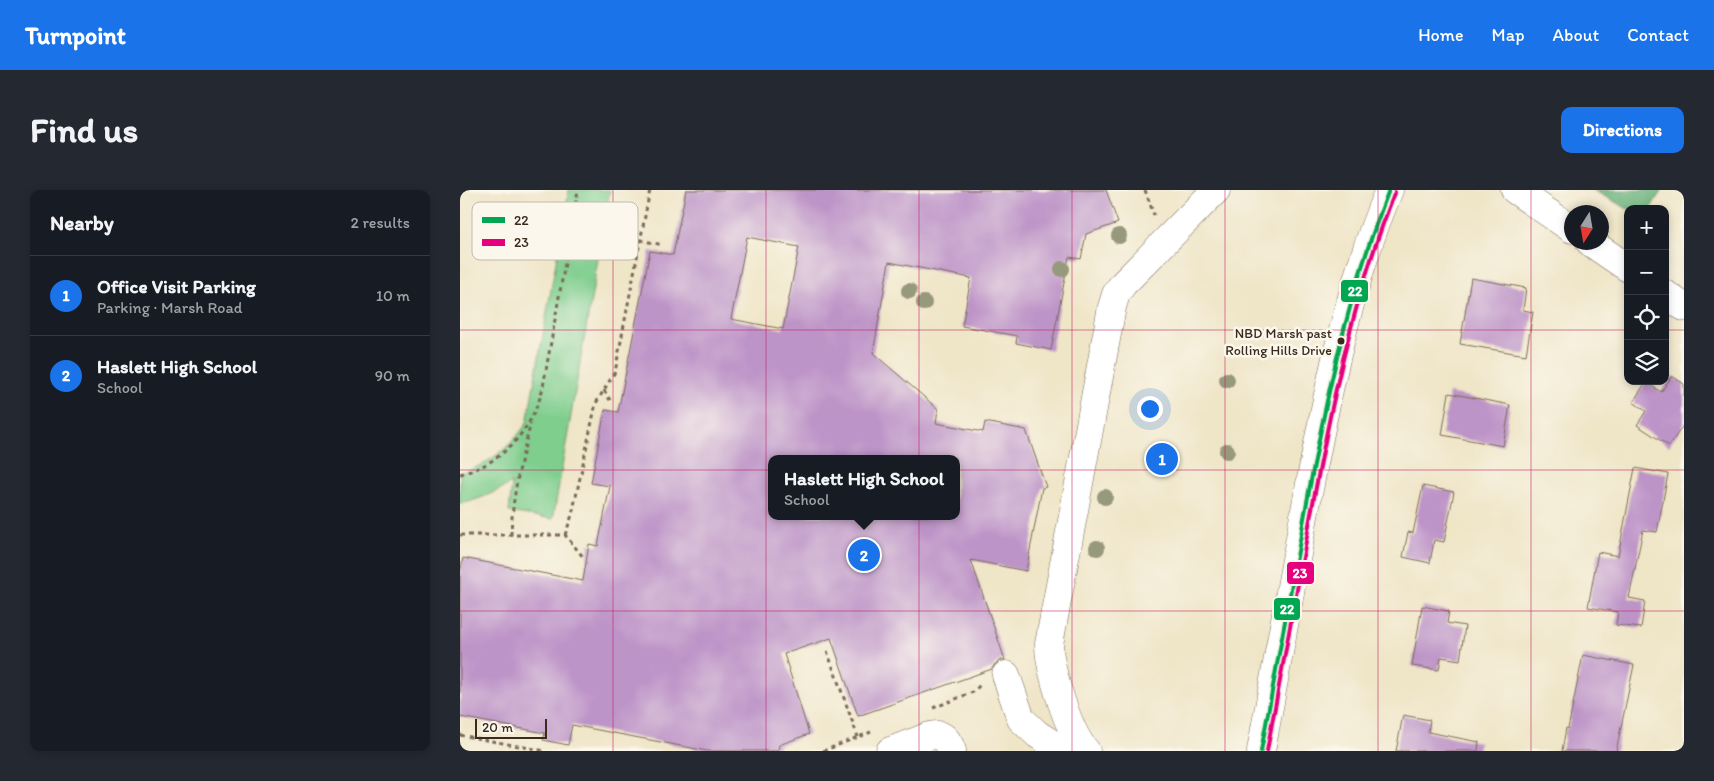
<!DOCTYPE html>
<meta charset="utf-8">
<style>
body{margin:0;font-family:Itim,sans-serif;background:#242831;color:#f1f3f6}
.controls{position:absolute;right:15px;top:15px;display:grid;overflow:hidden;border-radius:10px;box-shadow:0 2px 8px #0003}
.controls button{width:45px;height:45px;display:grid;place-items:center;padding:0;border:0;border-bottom:1px solid #363941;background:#171b24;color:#f1f3f6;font:25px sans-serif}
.compass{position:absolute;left:1104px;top:15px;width:45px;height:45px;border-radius:50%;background:#171b24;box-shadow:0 2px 8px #0003;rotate:191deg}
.scale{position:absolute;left:15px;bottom:12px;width:72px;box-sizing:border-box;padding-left:5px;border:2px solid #3b2a1e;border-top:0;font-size:14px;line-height:18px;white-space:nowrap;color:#3b2a1e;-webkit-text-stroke:4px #fbf7ec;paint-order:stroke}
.you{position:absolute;left:689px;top:218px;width:18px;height:18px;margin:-12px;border:4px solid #fff;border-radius:50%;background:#1a73e8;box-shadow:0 0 0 8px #1a73e833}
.badge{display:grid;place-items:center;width:32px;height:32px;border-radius:50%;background:#1a73e8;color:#fff;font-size:16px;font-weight:700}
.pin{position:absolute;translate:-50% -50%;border:2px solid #fff;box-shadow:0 1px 5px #0006}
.popup{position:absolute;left:308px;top:265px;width:192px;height:65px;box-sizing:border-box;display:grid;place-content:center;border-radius:10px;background:#171b24;filter:drop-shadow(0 1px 4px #0005);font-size:16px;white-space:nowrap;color:#9ea1a6}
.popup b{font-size:19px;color:#f1f3f6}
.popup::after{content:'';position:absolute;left:50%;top:100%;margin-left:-10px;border:10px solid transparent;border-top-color:#171b24}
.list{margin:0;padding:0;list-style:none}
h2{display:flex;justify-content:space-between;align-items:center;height:65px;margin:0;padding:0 20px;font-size:21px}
h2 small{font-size:16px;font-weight:400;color:#9ea1a6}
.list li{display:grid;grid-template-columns:32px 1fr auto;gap:15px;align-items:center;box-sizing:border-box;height:80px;padding:0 20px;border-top:1px solid #363941}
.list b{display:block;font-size:19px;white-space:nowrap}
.list p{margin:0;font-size:16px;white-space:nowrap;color:#9ea1a6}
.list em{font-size:16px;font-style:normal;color:#9ea1a6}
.icon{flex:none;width:28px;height:28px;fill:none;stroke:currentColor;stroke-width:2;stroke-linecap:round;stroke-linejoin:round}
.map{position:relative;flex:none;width:1224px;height:561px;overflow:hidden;border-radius:10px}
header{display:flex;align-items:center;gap:30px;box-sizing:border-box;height:70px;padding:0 25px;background:#1a73e8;color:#fff}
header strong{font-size:24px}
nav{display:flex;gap:28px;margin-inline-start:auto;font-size:18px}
.intro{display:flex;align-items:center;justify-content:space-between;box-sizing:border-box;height:120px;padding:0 30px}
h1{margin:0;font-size:35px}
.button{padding:12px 22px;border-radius:10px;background:#1a73e8;color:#fff;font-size:18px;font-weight:700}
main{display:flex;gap:30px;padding:0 30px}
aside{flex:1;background:#171b24;border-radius:10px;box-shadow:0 2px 8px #0003}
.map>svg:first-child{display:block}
</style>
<header>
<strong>Turnpoint</strong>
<nav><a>Home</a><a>Map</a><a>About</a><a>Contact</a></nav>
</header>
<div class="intro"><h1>Find us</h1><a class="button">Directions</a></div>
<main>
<aside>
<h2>Nearby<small>2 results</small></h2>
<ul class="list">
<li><span class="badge">1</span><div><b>Office Visit Parking</b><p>Parking · Marsh Road</p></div><em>10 m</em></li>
<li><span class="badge">2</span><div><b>Haslett High School</b><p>School</p></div><em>90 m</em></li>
</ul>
</aside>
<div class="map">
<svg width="1224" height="561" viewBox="0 0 1224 561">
<rect width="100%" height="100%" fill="#fbf7ec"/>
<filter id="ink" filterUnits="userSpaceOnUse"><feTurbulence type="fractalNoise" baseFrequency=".02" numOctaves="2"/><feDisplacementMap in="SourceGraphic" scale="10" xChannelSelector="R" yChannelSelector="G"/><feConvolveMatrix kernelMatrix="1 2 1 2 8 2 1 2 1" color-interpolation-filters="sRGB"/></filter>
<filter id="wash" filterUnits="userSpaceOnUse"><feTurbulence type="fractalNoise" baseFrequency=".0096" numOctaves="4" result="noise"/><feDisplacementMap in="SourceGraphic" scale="20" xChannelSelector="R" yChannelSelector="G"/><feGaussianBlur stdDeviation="1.12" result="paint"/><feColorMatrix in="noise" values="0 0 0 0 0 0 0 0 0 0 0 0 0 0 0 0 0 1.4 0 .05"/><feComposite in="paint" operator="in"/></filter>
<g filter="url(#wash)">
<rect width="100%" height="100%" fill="#efe5c7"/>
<path fill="#7fce8e" stroke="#5d7c56" d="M109,0H150L93,329L49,322L52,293C35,302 19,310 0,314V283C28,276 51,256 67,233Z"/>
<polygon fill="#67b179" stroke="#516e4c" points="1133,0 1202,0 1190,19 1168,19"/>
<g id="blocks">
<g fill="#bd94c8" fill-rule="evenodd">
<path d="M226,0H646L658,33L626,44L621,69L609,67L591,160L556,153L557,146L502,136L511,88L429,72L413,163L478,219L476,233L523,242L525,232L566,240L586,297L582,298L566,381L511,370L545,470H541L535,474L532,479L398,526L371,448L324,464L349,544L319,555L318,561H247L112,535L108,555L83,550L85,543L0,527V384L3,368L123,391L129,354L138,356L150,296L131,293L145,220L158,222L190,61L213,65ZM287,47L339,57L323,139L271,129ZM312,269H496V326H312Z"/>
<polygon points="1011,88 1066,98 1063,120 1073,122 1066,165 1000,154"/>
<polygon points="1212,186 1224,194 1224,234 1209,256 1177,235 1186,221 1173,212 1186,192 1201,202"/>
<polygon points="989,203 1050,215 1043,256 982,245"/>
<polygon points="1175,278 1208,284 1197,342 1183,340 1169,408 1185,411 1181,438 1156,435 1158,422 1128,417 1138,362 1158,366"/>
<polygon points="963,296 994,302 984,352 974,350 970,373 943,367 948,342 953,343"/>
<polygon points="962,416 989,421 987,433 1005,436 1000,470 981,467 979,480 952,476"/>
<polygon points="1123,465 1174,475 1156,561 1102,561 1106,538 1108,539"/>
<polygon points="943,525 970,530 968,542 1019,552 1018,561 936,561"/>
</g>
</g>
</g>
<g filter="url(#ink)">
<use href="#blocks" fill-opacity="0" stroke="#7a6b59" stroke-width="1"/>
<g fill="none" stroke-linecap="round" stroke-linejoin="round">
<g stroke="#7a6b59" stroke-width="29">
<g id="minor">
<polyline points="1055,0 1112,39"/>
<polyline points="1130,52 1168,78"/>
<polyline points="1205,104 1224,117"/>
<polyline points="546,485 561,529 577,544 594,555 617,561"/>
<path d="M430,561C439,558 448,554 457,551C474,544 484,539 492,561"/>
<path d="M626,561C609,544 589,479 589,454L652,117L656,104L663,94L756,0"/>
</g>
</g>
<g stroke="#7a6b59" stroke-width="29">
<path id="major" d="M801,561C816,479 831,397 846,315C866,209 887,100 929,0"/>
</g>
<g stroke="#7a6b59" stroke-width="3" stroke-dasharray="4 4" stroke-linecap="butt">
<polyline points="685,0 694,25"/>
<polyline points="180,50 203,55"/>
<polyline points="144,200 151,212"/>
<path d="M0,284C43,274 73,239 83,197L118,0"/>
<polyline points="0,345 105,345 124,368"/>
<path d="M51,345C52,307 61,269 71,233"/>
<polyline points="105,345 112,325 136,213 155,182 190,0"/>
<polyline points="367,461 398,547"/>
<polyline points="473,518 513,502 522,493"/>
<polyline points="0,545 85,561"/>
<polyline points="363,561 411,542"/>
</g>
<use href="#minor" stroke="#fff" stroke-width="28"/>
<use href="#major" stroke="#fff" stroke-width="28"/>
<g stroke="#fbf7ec" stroke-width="8">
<path id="bus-1" d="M801,561C814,489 827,417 841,345C862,227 885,111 929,0"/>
</g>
<g stroke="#fbf7ec" stroke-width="8">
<path id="bus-2" d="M807,561C820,489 834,417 847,346C868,229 891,113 935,2"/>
</g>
<use href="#bus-1" stroke="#00a651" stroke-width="4"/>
<use href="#bus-2" stroke="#e5007d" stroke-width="4"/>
</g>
<g fill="#97997d">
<circle cx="659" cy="46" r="8"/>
<circle cx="602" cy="79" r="8"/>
<circle cx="449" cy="101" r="8"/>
<circle cx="464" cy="113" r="8"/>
<circle cx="767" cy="190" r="8"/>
<circle cx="767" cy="261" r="8"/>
<circle cx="645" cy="307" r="8"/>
<circle cx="637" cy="358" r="8"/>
</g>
</g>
<path fill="none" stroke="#c2185b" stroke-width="1" stroke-opacity="0.55" d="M153,0V561M306,0V561M459,0V561M612,0V561M765,0V561M918,0V561M1071,0V561M0,140H1168M1205,140H1224M0,280H1224M0,421H1224"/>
<circle fill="#3b2a1e" stroke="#fbf7ec" stroke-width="2" cx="881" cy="151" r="4.5"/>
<g text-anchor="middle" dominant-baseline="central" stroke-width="5" stroke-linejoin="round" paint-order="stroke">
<g font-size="14" fill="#3b2a1e" stroke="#fbf7ec" text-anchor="end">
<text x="872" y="143">NBD Marsh past<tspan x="872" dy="17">Rolling Hills Drive</tspan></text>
</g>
</g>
<rect x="12" y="12" width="166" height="58" rx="8" fill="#fbf7ec" stroke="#c1baae" stroke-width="1"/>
<rect x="22" y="27" width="23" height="6" fill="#00a651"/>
<rect x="22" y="49" width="23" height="7" fill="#e5007d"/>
<g font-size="14" fill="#3b2a1e">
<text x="54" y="35">22</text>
<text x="54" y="57">23</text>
</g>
<g stroke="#fbf7ec" stroke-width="2">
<rect x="880" y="89" width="29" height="24" rx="5" fill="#00a651"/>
<rect x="826" y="371" width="29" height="24" rx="5" fill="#e5007d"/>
<rect x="813" y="407" width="28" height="24" rx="5" fill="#00a651"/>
</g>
<g font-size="14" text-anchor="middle" font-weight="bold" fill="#fff">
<text x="895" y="106">22</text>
<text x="840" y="388">23</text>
<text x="827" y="424">22</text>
</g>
</svg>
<div class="controls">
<button>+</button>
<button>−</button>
<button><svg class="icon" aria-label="locate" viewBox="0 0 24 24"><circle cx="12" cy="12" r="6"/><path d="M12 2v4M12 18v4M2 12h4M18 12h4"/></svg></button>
<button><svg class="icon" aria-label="layers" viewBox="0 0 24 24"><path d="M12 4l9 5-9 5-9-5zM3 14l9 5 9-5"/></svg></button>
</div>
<svg class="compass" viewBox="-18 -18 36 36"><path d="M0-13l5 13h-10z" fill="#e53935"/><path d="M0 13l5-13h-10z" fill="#9ea1a6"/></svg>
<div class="scale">20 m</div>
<div class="you"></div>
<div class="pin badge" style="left:702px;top:269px">1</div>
<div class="pin badge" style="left:404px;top:365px">2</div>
<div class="popup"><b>Haslett High School</b>School</div>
</div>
</main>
